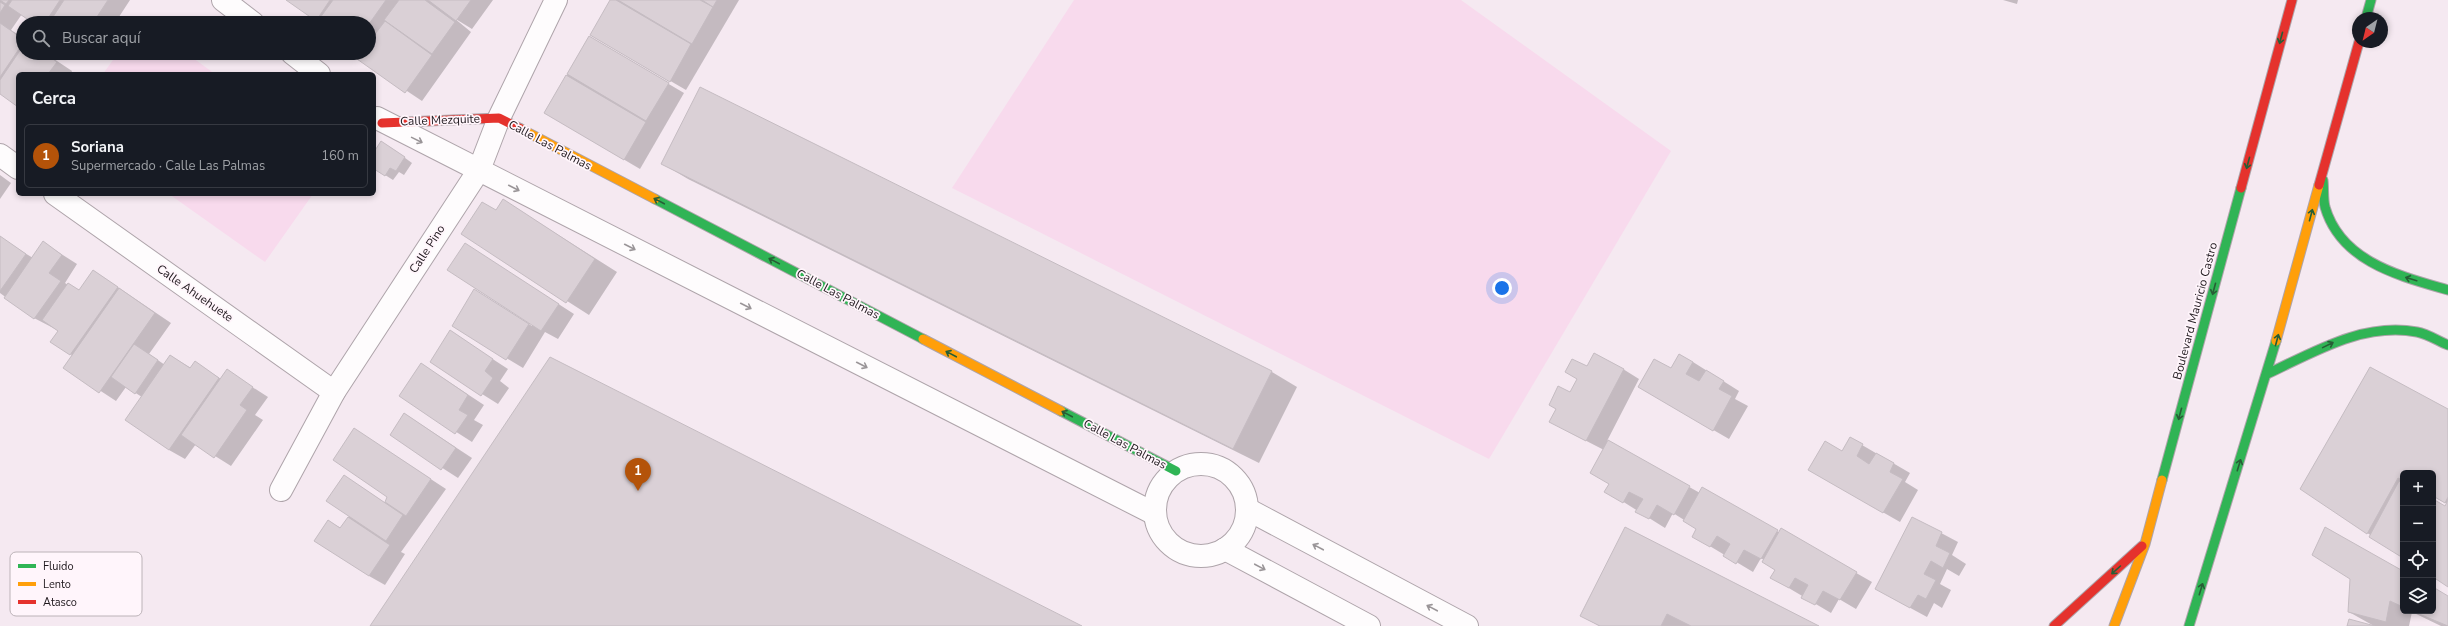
<!DOCTYPE html>
<html lang="es">
<meta charset="utf-8">
<style>
body{margin:0;font-family:"Nunito Sans",sans-serif;background:#20242c;color:#f1f3f6}
.controls{position:absolute;right:12px;bottom:12px;display:grid;overflow:hidden;border-radius:6px;box-shadow:0 2px 6px #0003}
.controls button{width:36px;height:36px;display:grid;place-items:center;padding:0;border:0;border-bottom:1px solid #363941;background:#171b24;color:#f1f3f6;font:20px sans-serif}
.compass{position:absolute;left:2352px;top:12px;width:36px;height:36px;border-radius:50%;background:#171b24;box-shadow:0 2px 6px #0003;rotate:215deg}
.you{position:absolute;left:1502px;top:288px;width:14px;height:14px;margin:-10px;border:3px solid #fff;border-radius:50%;background:#1a73e8;box-shadow:0 0 0 6px #1a73e833}
.badge{display:grid;place-items:center;width:26px;height:26px;border-radius:50%;background:#b45309;color:#fff;font-size:13px;font-weight:700}
.pin{position:absolute;translate:-50% -33px;filter:drop-shadow(0 1px 2px #0008)}
.pin::after{content:'';position:absolute;top:21px;width:14px;height:12px;background:inherit;clip-path:polygon(0 0,100% 0,50% 100%)}
.list{margin:0;padding:0;list-style:none}
h2{display:flex;justify-content:space-between;align-items:center;height:52px;margin:0;padding:0 16px;font-size:17px}
h2 small{font-size:13px;font-weight:400;color:#9ea1a6}
.list li{display:grid;grid-template-columns:26px 1fr auto;gap:12px;align-items:center;box-sizing:border-box;height:64px;margin:0 8px 8px;padding:0 8px;border:1px solid #363941;border-radius:6px}
.list b{display:block;font-size:15px;white-space:nowrap}
.list p{margin:0;font-size:13px;white-space:nowrap;color:#9ea1a6}
.list em{font-size:13px;font-style:normal;color:#9ea1a6}
.icon{flex:none;width:22px;height:22px;fill:none;stroke:currentColor;stroke-width:2;stroke-linecap:round;stroke-linejoin:round}
.map{position:relative;flex:none;width:2448px;height:626px;overflow:hidden}
.search{position:absolute;background:#171b24;box-shadow:0 2px 6px #0003;left:16px;top:16px;width:360px;height:44px;display:flex;align-items:center;gap:10px;box-sizing:border-box;padding:0 14px;border-radius:22px;color:#9ea1a6;font-size:15px}
.panel{position:absolute;background:#171b24;box-shadow:0 2px 6px #0003;left:16px;top:72px;width:360px;height:124px;border-radius:6px}
.map>svg:first-child{display:block}
</style>
<div class="map">
<svg width="2448" height="626" viewBox="0 0 2448 626">
<rect width="100%" height="100%" fill="#f5e9f1"/>
<g fill="#f8daed">
<polygon points="1074,0 1461,0 1671,151 1489,459 952,188"/>
<polygon points="118,53 186,53 215,74 103,74"/>
<polygon points="169,194 313,194 265,262"/>
</g>
<g fill="#0003">
<polygon points="0,0 130,0 115,23 35,23 22,14 11,30 23,38 23,53 45,53 72,71 71,74 18,74 18,106 0,93"/>
<polygon points="288,0 493,0 472,29 454,18 471,32 422,101 359,59 363,53 369,53 369,23 319,21"/>
<polygon points="611,0 739,0 686,90 591,35"/>
<polygon points="2003,0 2018,0 2017,4"/>
<polygon points="589,37 684,93 640,169 545,113"/>
<polygon points="80,53 95,53 91,59"/>
<polygon points="700,88 1272,372 1297,387 1259,463 688,179 663,164"/>
<polygon points="390,147 412,163 404,175 399,172 393,180 374,168 374,153"/>
<polygon points="0,175 11,183 0,199"/>
<polygon points="503,200 617,272 589,315 462,234 496,211"/>
<polygon points="0,238 33,258 44,243 77,264 65,283 68,285 80,290 94,271 171,323 149,354 165,365 171,356 191,368 195,362 221,379 227,371 268,397 255,415 263,420 231,466 196,444 185,459 169,450 142,397 126,387 116,401 64,367 72,356 59,331 34,318 0,293"/>
<polygon points="465,244 574,314 558,339 545,332 523,368 453,326 491,300 532,326 533,324"/>
<polygon points="451,332 508,369 500,381 509,388 498,404 431,362"/>
<polygon points="1693,362 1739,391 1735,399 1748,406 1729,439 1639,387 1672,370"/>
<polygon points="1587,367 1623,369 1639,379 1607,441 1700,493 1703,488 1780,533 1781,530 1872,582 1856,609 1839,599 1831,613 1787,587 1776,569 1761,558 1753,572 1693,536 1697,528 1673,513 1665,528 1622,501 1604,450 1567,431 1570,393"/>
<polygon points="437,374 484,405 474,420 483,425 472,442 400,396"/>
<polygon points="2448,410 2448,585 2433,576 2433,500 2446,507 2447,504 2433,496 2433,473 2403,473 2403,557 2302,489"/>
<polygon points="405,414 472,458 458,478 391,435"/>
<polygon points="354,429 446,489 401,552 405,554 385,585 369,576 328,521 341,528 349,516 360,486 385,503 389,497"/>
<polygon points="1850,438 1910,473 1905,482 1918,490 1900,522 1809,470 1842,452"/>
<polygon points="1913,518 1958,542 1952,555 1966,564 1959,576 1947,569 1940,584 1951,590 1942,608 1934,603 1927,617 1892,598"/>
<polygon points="1626,528 1817,626 1599,626 1581,616"/>
<polygon points="2403,572 2403,611 2433,611 2433,589 2448,597 2448,626 2441,626 2412,612 2409,626 2374,626 2349,612"/>
</g>
<g fill="#dad0d6" stroke="#c5bcc2">
<polygon points="0,0 9,0 6,4"/>
<polygon points="12,0 60,0 45,23 33,23 8,6"/>
<polygon points="64,0 108,0 93,23 49,23"/>
<polygon points="286,0 330,0 316,21"/>
<polygon points="333,0 386,0 369,24 319,23 317,22"/>
<polygon points="399,0 425,0 455,22 432,54 384,20"/>
<polygon points="428,0 471,0 456,21"/>
<polygon points="610,0 616,0 691,44 670,82 590,35"/>
<polygon points="618,0 700,0 713,7 692,44"/>
<polygon points="702,0 717,0 713,7"/>
<polygon points="0,2 5,5 0,13"/>
<polygon points="385,21 432,55 405,93 357,59 361,53 369,53 369,42"/>
<polygon points="0,23 23,39 23,43 0,77"/>
<polygon points="589,36 669,83 646,121 567,74"/>
<polygon points="23,46 23,53 44,53 57,62 48,74 18,74 18,107 0,94 0,80"/>
<polygon points="566,75 646,122 624,160 544,113"/>
<polygon points="700,87 1272,371 1233,449 661,164"/>
<polygon points="381,141 405,157 396,171 390,168 385,176 374,169 374,152"/>
<polygon points="503,199 595,259 566,303 461,234 482,202 496,210"/>
<polygon points="0,236 26,254 0,291"/>
<polygon points="43,241 62,255 49,273 61,281 34,319 4,298"/>
<polygon points="465,243 559,304 541,331 447,270"/>
<polygon points="93,270 118,287 70,355 50,342 58,331 42,320 68,283 79,290"/>
<polygon points="119,288 155,313 99,393 63,368"/>
<polygon points="474,289 529,324 506,360 452,326"/>
<polygon points="450,330 493,359 485,371 493,378 481,396 430,362"/>
<polygon points="134,344 158,360 135,394 111,377"/>
<polygon points="1594,353 1624,369 1586,441 1549,422 1556,409 1549,405 1558,386 1570,392 1577,379 1565,372 1572,359 1587,366"/>
<polygon points="1679,354 1693,362 1686,374 1699,381 1706,370 1724,381 1719,389 1732,396 1713,431 1638,387 1654,359 1671,368"/>
<polygon points="170,355 190,368 195,361 219,378 169,450 125,420"/>
<polygon points="550,357 1082,626 370,626"/>
<polygon points="421,363 468,395 459,410 468,415 455,434 399,396"/>
<polygon points="2370,367 2448,409 2448,497 2445,503 2433,496 2433,473 2403,473 2403,480 2398,478 2367,534 2300,489"/>
<polygon points="227,369 253,387 240,405 247,410 214,458 181,435"/>
<polygon points="404,413 456,448 441,470 390,435"/>
<polygon points="354,428 431,479 406,516 385,502 387,497 333,460"/>
<polygon points="1850,437 1863,444 1857,456 1869,464 1876,453 1894,463 1890,472 1903,479 1883,513 1808,470 1825,441 1842,451"/>
<polygon points="1608,440 1690,486 1674,515 1657,505 1649,519 1635,512 1643,499 1629,492 1623,503 1604,492 1609,484 1590,473"/>
<polygon points="344,475 403,515 386,541 326,501"/>
<polygon points="2399,481 2403,483 2403,558 2369,537"/>
<polygon points="1702,487 1778,530 1761,559 1744,550 1736,564 1723,556 1730,544 1717,536 1710,547 1692,537 1696,529 1683,521"/>
<polygon points="2433,499 2445,506 2448,500 2448,587 2433,577"/>
<polygon points="348,517 390,545 369,576 314,541 328,520 340,528"/>
<polygon points="1912,517 1942,532 1936,546 1950,553 1943,568 1931,561 1924,574 1936,580 1926,599 1918,595 1910,608 1875,589"/>
<polygon points="1625,527 1819,626 1691,626 1667,614 1661,626 1600,626 1580,616"/>
<polygon points="2325,527 2403,571 2403,607 2390,601 2386,622 2348,612 2350,579 2312,555"/>
<polygon points="1781,528 1857,572 1840,600 1823,591 1815,605 1801,598 1808,585 1795,578 1789,588 1770,578 1775,570 1762,562"/>
<polygon points="2433,587 2448,596 2448,626 2412,611 2433,611"/>
<polygon points="2349,619 2375,626 2347,626"/>
</g>
<g fill="none" stroke-linecap="round" stroke-linejoin="round">
<g stroke="#aea4aa" stroke-width="24">
<g id="street">
<polyline points="223,0 253,23"/>
<polyline points="292,53 319,74"/>
<polyline points="377,118 1155,514"/>
<polyline points="0,155 18,168"/>
<polyline points="55,194 334,392"/>
<circle cx="1201" cy="510" r="46"/>
<polyline points="281,490 334,392 479,170 499,118 556,0"/>
<polyline points="1247,509 1467,626"/>
<polyline points="1225,549 1369,626"/>
</g>
</g>
<g stroke="#aea4aa" stroke-width="11">
<g id="fast">
<polyline points="2366,18 2371,0"/>
<path d="M2323,180C2324,189 2323,199 2325,207C2341,262 2400,276 2448,290"/>
<polyline points="655,199 923,339"/>
<path d="M2267,374C2314,352 2363,322 2417,332C2428,334 2438,341 2448,345"/>
<polyline points="1061,411 1176,471"/>
<polyline points="2162,480 2241,188"/>
<polyline points="2189,626 2276,341"/>
</g>
</g>
<g stroke="#aea4aa" stroke-width="11">
<g id="slow">
<polyline points="521,129 655,199"/>
<polyline points="923,339 1061,411"/>
<polyline points="2276,341 2319,185"/>
<polyline points="2114,626 2145,544 2162,480"/>
</g>
</g>
<g stroke="#aea4aa" stroke-width="11">
<g id="jam">
<polyline points="382,123 499,118 521,129"/>
<polyline points="2319,185 2359,42"/>
<polyline points="2241,188 2292,0"/>
<polyline points="2054,626 2142,546"/>
</g>
</g>
<use href="#street" stroke="#fefcfd" stroke-width="22"/>
<use href="#fast" stroke="#30b455" stroke-width="9"/>
<use href="#slow" stroke="#ff9f0a" stroke-width="9"/>
<use href="#jam" stroke="#e5322d" stroke-width="9"/>
</g>
<defs><path id="oneway-shaft" d="M-6 0H5M1.5-3L5.5 0L1.5 3" fill="none" stroke-width="1.6" stroke-linecap="round" stroke-linejoin="round"/></defs>
<g stroke="#275e36">
<use href="#oneway-shaft" transform="translate(2281 38) rotate(105)"/>
<use href="#oneway-shaft" transform="translate(2248 163) rotate(105)"/>
<use href="#oneway-shaft" transform="translate(659 201) rotate(-152)"/>
<use href="#oneway-shaft" transform="translate(2311 215) rotate(-75)"/>
<use href="#oneway-shaft" transform="translate(774 261) rotate(-152)"/>
<use href="#oneway-shaft" transform="translate(2411 279) rotate(-163)"/>
<use href="#oneway-shaft" transform="translate(2214 289) rotate(105)"/>
<use href="#oneway-shaft" transform="translate(2277 340) rotate(-75)"/>
<use href="#oneway-shaft" transform="translate(2328 345) rotate(-26)"/>
<use href="#oneway-shaft" transform="translate(951 354) rotate(-152)"/>
<use href="#oneway-shaft" transform="translate(1067 414) rotate(-152)"/>
<use href="#oneway-shaft" transform="translate(2180 414) rotate(105)"/>
<use href="#oneway-shaft" transform="translate(2239 465) rotate(-73)"/>
<use href="#oneway-shaft" transform="translate(2116 570) rotate(138)"/>
<use href="#oneway-shaft" transform="translate(2201 589) rotate(-73)"/>
</g>
<g stroke="#9a9598">
<use href="#oneway-shaft" transform="translate(417 140) rotate(26)"/>
<use href="#oneway-shaft" transform="translate(514 188) rotate(27)"/>
<use href="#oneway-shaft" transform="translate(630 247) rotate(27)"/>
<use href="#oneway-shaft" transform="translate(746 306) rotate(27)"/>
<use href="#oneway-shaft" transform="translate(862 365) rotate(27)"/>
<use href="#oneway-shaft" transform="translate(1318 547) rotate(-152)"/>
<use href="#oneway-shaft" transform="translate(1260 567) rotate(28)"/>
<use href="#oneway-shaft" transform="translate(1432 608) rotate(-152)"/>
</g>
<g text-anchor="middle" dominant-baseline="central" stroke-width="3.5" stroke-linejoin="round" paint-order="stroke">
<g font-size="12" fill="#1f181d" stroke="#fff5fb">
<text transform="translate(440 120) rotate(-2)">Calle Mezquite</text>
<text transform="translate(550 145) rotate(28)">Calle Las Palmas</text>
<text transform="translate(427 249) rotate(-57)">Calle Pino</text>
<text transform="translate(195 293) rotate(35)">Calle Ahuehuete</text>
<text transform="translate(838 294) rotate(28)">Calle Las Palmas</text>
<text transform="translate(2195 311) rotate(-75)">Boulevard Mauricio Castro</text>
<text transform="translate(1125 444) rotate(28)">Calle Las Palmas</text>
</g>
</g>
<rect x="10" y="552" width="132" height="64" rx="6" fill="#fff5fb" stroke="#bcb3b8" stroke-width="1"/>
<rect x="18" y="564" width="18" height="4" fill="#30b455"/>
<rect x="18" y="582" width="18" height="4" fill="#ff9f0a"/>
<rect x="18" y="600" width="18" height="4" fill="#e5322d"/>
<g font-size="11" fill="#1f181d">
<text x="43" y="570">Fluido</text>
<text x="43" y="588">Lento</text>
<text x="43" y="606">Atasco</text>
</g>
</svg>
<div class="controls">
<button>+</button>
<button>−</button>
<button><svg class="icon" aria-label="locate" viewBox="0 0 24 24"><circle cx="12" cy="12" r="6"/><path d="M12 2v4M12 18v4M2 12h4M18 12h4"/></svg></button>
<button><svg class="icon" aria-label="layers" viewBox="0 0 24 24"><path d="M12 4l9 5-9 5-9-5zM3 14l9 5 9-5"/></svg></button>
</div>
<svg class="compass" viewBox="-18 -18 36 36"><path d="M0-13l5 13h-10z" fill="#e53935"/><path d="M0 13l5-13h-10z" fill="#9ea1a6"/></svg>
<div class="you"></div>
<div class="pin badge" style="left:638px;top:491px">1</div>
<div class="search"><svg class="icon" aria-label="search" viewBox="0 0 24 24"><circle cx="10" cy="10" r="6"/><path d="M15 15l6 6"/></svg>Buscar aquí</div>
<section class="panel">
<h2>Cerca<small></small></h2>
<ul class="list">
<li><span class="badge">1</span><div><b>Soriana</b><p>Supermercado · Calle Las Palmas</p></div><em>160 m</em></li>
</ul>
</section>
</div>
